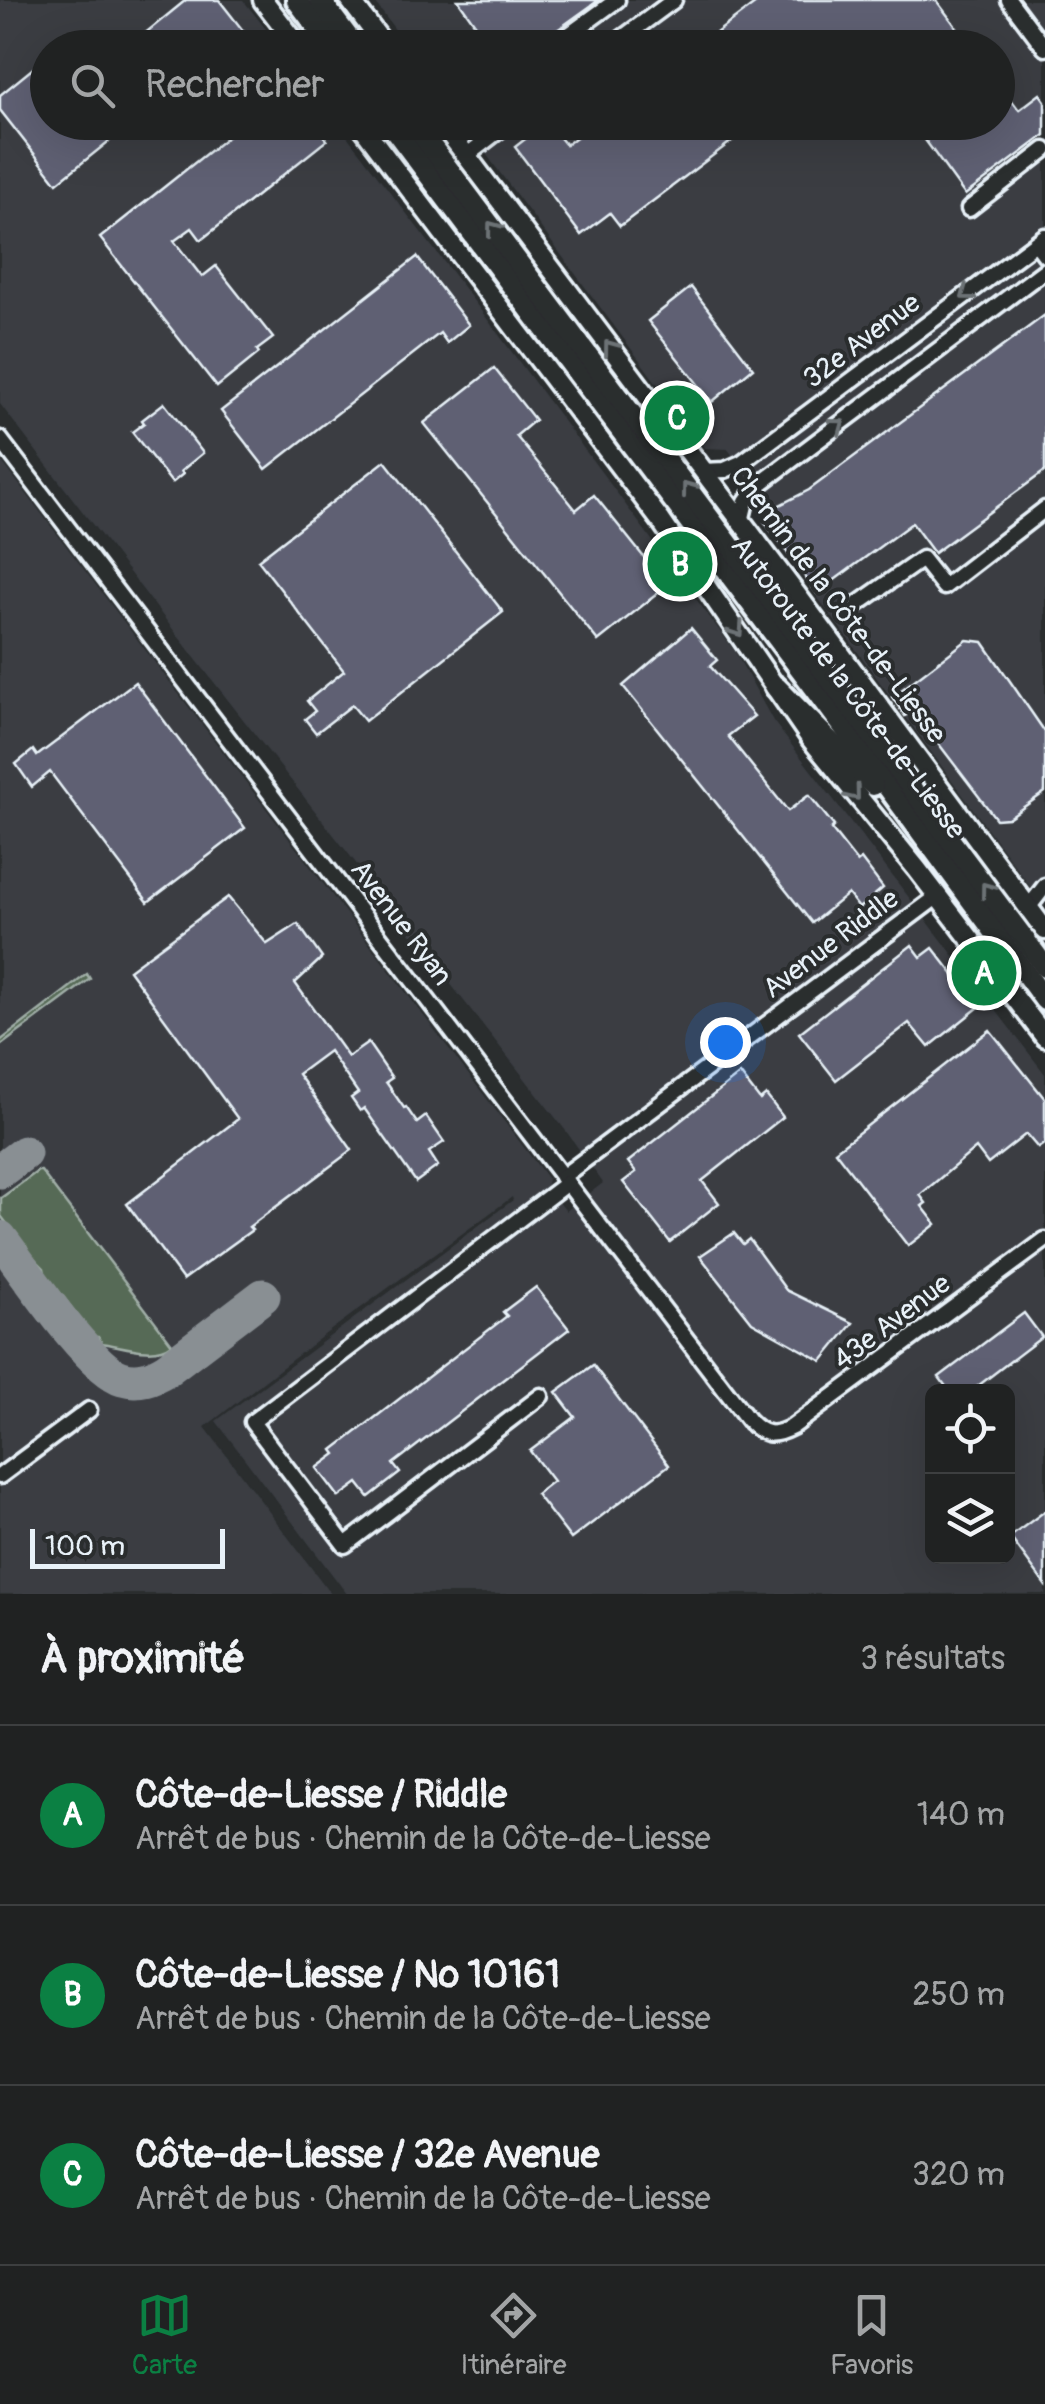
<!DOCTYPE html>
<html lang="fr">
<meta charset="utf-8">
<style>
body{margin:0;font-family:Pangolin,sans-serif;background:#2d2f2f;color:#f1f3f6}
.controls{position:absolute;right:30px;bottom:30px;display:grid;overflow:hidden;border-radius:15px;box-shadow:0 10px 40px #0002}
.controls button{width:90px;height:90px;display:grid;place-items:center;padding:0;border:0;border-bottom:2px solid #3d3f40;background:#202222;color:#f1f3f6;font:50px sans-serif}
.scale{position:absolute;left:30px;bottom:25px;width:195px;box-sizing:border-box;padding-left:10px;border:5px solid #e8f1f8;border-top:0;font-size:28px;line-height:35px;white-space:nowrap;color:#e8f1f8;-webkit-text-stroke:8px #2a2d2e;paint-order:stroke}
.you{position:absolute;left:725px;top:1042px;width:35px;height:35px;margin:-25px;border:8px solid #fff;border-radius:50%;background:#1a73e8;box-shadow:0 0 0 15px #1a73e833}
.badge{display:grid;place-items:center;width:65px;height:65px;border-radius:50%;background:#0b8043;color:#fff;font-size:32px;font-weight:700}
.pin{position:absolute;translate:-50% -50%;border:5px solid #fff;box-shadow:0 2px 10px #0006}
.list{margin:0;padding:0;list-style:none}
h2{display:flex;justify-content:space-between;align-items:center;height:130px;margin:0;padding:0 40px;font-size:42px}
h2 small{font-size:32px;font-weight:400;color:#a2a4a5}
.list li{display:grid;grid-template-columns:65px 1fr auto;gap:30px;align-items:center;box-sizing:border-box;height:180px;padding:0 40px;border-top:2px solid #3d3f40}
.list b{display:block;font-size:38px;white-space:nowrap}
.list p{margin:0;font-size:32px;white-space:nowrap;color:#a2a4a5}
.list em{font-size:32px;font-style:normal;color:#a2a4a5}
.icon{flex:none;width:55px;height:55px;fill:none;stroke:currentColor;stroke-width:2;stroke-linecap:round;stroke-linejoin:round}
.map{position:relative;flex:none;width:1045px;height:1594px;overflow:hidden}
.search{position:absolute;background:#202222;box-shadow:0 10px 40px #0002;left:30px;right:30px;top:30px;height:110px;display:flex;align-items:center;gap:25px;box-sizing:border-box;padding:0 35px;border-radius:55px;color:#a2a4a5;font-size:38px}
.sheet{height:670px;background:#202222}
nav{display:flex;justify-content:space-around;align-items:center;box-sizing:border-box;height:140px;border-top:2px solid #3d3f40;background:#202222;font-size:28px;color:#a2a4a5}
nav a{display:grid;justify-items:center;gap:5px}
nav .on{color:#0b8043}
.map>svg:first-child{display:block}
</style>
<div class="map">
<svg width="1045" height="1594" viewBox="0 0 1045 1594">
<rect width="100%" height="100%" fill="#2a2d2e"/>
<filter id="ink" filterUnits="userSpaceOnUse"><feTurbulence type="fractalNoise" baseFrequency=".01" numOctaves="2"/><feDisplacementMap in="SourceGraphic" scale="20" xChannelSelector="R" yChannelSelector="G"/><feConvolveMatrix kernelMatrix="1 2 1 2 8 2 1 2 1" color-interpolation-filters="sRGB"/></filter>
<g filter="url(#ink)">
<g fill="#3a3d43" fill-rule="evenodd">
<path d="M0,0H243L280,47L48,48V122L337,123L470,296L734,650L773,721L1045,1074V1594H347L216,1421L513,1200L512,1197L324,1335L205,1427L331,1594H0V459L548,1179L546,1187L566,1211L603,1183L566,1131L195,658L0,404ZM932,1392H1008V1556H932Z"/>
<polygon points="373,0 1045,0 1045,907 762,522 768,507 728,449 705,448 463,123 998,122 998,48 408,47"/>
</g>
<g fill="#576b56" stroke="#a0aea7" stroke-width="2.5">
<polygon points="87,974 90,979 0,1046 0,1041"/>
<path d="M38,1171H41L172,1344C155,1358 123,1346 102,1343L98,1337H94L45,1273L44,1268L30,1254L26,1245L23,1244L1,1216V1198Z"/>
</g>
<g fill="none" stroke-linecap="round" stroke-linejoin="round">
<g stroke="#898f93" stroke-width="35">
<polyline points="0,1171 24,1153"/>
<path d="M0,1238C23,1268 90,1369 122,1378C139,1383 152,1378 167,1369L263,1296"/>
</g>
</g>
<g fill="#5e6173" stroke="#e8f1f8" stroke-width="2.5">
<polygon points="186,0 219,0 245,33 227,48 127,48"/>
<polygon points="458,0 599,0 532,48 492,48"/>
<polygon points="760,0 936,0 972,48 696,48"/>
<polygon points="37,65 48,78 48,122 83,122 86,127 91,122 133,122 57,183 0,110 0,95"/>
<polygon points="998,82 1019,110 1040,94 1045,101 1045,135 965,195 912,122 998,122"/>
<polygon points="246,122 314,122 327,140 201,240 192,228 174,241 202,277 216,266 273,338 257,350 259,353 217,387 100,238"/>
<polygon points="547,122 566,145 596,122 757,122 620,226 610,213 581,235 515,147"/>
<polygon points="417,257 469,325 447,343 440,333 266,469 221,411"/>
<polygon points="691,287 753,368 712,402 648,321"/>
<polygon points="1045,315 1045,471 934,553 912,523 817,593 765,522 772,509 809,490"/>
<polygon points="494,368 535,420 516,436 576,510 594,495 667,586 598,641 424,423"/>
<polygon points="164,403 203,453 181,471 183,474 172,483 132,432 144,423 142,420"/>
<polygon points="385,461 503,612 365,721 352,705 316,733 305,719 315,711 307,701 344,671 258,560"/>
<polygon points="691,628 717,660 710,666 754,716 728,736 788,811 809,795 834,826 831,829 857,862 861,859 883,888 859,908 848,894 812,923 623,686"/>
<polygon points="967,640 983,642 1045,732 1045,792 1008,818 996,819 913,710 905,716 892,697"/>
<polygon points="135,682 245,828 148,902 50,772 32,787 16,764 33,750 37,756"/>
<polygon points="228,897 267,944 298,924 322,958 295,983 348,1057 368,1043 392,1078 386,1082 404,1108 406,1107 417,1123 426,1116 444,1142 429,1152 438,1166 416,1182 364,1108 360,1111 351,1098 358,1093 329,1051 298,1074 352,1150 249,1227 252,1230 183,1280 127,1204 238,1119 129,970"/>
<polygon points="912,945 921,957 933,948 979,1007 929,1047 909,1023 836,1080 799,1033"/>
<polygon points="990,1030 1045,1099 1045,1143 1038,1148 1026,1134 988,1164 976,1148 920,1195 926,1203 922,1206 936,1224 908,1246 835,1151"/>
<polygon points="740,1074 760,1100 766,1095 783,1117 702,1181 719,1203 670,1242 623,1182 636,1172 628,1162"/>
<polygon points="734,1233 743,1244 749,1239 786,1290 853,1323 822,1361 752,1322 700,1256"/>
<polygon points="536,1287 569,1329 393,1464 400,1473 369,1497 358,1483 339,1497 317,1468 336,1454 333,1450 507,1316 503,1312"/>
<polygon points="1024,1313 1042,1337 970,1392 950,1392 939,1377"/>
<polygon points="593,1365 669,1465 571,1539 536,1494 553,1481 530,1451 575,1417 556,1392"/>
<polygon points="1045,1511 1045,1585 1010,1537"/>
</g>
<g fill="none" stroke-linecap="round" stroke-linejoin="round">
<g stroke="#e8f1f8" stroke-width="21">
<g id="minor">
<polyline points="1009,0 1045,48"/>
<polyline points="551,48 617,0"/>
<polyline points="609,48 674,0"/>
<polyline points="466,156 510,122"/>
<polyline points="969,209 1045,150"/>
<polyline points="1036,243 1045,255"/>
<path d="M0,439L748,1420C763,1436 773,1437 792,1427L1045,1240"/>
<polyline points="703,471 725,470 741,463 1045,236"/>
<polyline points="741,522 746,501 756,487 1045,270"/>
<polyline points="859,603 922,559 944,587 1045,509"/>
<polyline points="1028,908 1045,886"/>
<polyline points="562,1177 938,896"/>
<polyline points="541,1396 345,1545 252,1422 567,1183"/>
<polyline points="0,1476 89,1410"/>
</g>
</g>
<g stroke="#e8f1f8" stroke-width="25">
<g id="major">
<polyline points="263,0 300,48"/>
<polyline points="350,0 386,48"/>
<polyline points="359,122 661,521 811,739 917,869 1045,1037"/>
<polyline points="441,122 796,594 1045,930"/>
</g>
</g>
<g stroke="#e8f1f8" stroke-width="28">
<g id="highway">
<polyline points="297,0 333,48"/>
<polyline points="320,0 356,48"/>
<polyline points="389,122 815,688 1045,1000"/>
<polyline points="413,122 1045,967"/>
<polyline points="776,687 873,785"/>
</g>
</g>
<use href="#minor" stroke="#2a2d2e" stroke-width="14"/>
<use href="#major" stroke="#2a2d2e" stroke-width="18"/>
<use href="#highway" stroke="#2a2d2e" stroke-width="20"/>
</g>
<defs><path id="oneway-chevron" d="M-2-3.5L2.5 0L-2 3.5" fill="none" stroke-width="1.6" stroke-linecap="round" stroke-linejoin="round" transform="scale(2.5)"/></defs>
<g stroke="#6c7275">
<use href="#oneway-chevron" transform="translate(493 228) rotate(-127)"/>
<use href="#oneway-chevron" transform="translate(967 294) rotate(143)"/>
<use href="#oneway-chevron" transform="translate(610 347) rotate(-127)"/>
<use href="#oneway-chevron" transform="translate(838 425) rotate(-37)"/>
<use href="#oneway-chevron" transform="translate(688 488) rotate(-127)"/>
<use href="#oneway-chevron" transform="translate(737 630) rotate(56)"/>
<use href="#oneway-chevron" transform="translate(854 794) rotate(51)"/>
<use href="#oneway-chevron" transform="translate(987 889) rotate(-127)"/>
</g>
</g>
<g text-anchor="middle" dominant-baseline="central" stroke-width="8" stroke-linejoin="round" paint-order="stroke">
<g font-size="28" fill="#e8f1f8" stroke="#2a2d2e">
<text transform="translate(862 341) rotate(-37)">32e Avenue</text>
<text transform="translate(838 605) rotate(53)">Chemin de la Côte-de-Liesse</text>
<text transform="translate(848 688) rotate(53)">Autoroute de la Côte-de-Liesse</text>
<text transform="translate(401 923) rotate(53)">Avenue Ryan</text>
<text transform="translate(831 944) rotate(-37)">Avenue Riddle</text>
<text transform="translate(892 1322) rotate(-37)">43e Avenue</text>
</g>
</g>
</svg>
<div class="controls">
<button><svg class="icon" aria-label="locate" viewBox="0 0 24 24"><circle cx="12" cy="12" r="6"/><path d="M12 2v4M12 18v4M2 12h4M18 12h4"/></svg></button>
<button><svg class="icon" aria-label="layers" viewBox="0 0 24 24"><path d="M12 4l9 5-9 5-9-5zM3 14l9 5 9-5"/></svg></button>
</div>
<div class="scale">100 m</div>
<div class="you"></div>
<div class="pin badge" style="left:984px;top:973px">A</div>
<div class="pin badge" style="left:680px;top:564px">B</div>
<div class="pin badge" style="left:677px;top:418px">C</div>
<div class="search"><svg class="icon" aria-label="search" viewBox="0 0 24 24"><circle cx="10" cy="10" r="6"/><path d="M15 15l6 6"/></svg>Rechercher</div>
</div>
<section class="sheet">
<h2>À proximité<small>3 résultats</small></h2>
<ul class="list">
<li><span class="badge">A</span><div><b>Côte-de-Liesse / Riddle</b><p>Arrêt de bus · Chemin de la Côte-de-Liesse</p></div><em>140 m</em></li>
<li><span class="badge">B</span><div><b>Côte-de-Liesse / No 10161</b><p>Arrêt de bus · Chemin de la Côte-de-Liesse</p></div><em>250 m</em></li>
<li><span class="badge">C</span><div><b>Côte-de-Liesse / 32e Avenue</b><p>Arrêt de bus · Chemin de la Côte-de-Liesse</p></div><em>320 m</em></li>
</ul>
</section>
<nav>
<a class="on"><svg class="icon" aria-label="map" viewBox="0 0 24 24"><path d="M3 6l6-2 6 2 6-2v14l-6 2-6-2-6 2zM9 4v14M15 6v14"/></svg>Carte</a>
<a><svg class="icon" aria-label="directions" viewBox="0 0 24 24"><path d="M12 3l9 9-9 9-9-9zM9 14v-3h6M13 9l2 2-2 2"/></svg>Itinéraire</a>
<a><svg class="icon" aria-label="saved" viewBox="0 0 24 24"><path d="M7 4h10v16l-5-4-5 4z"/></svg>Favoris</a>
</nav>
